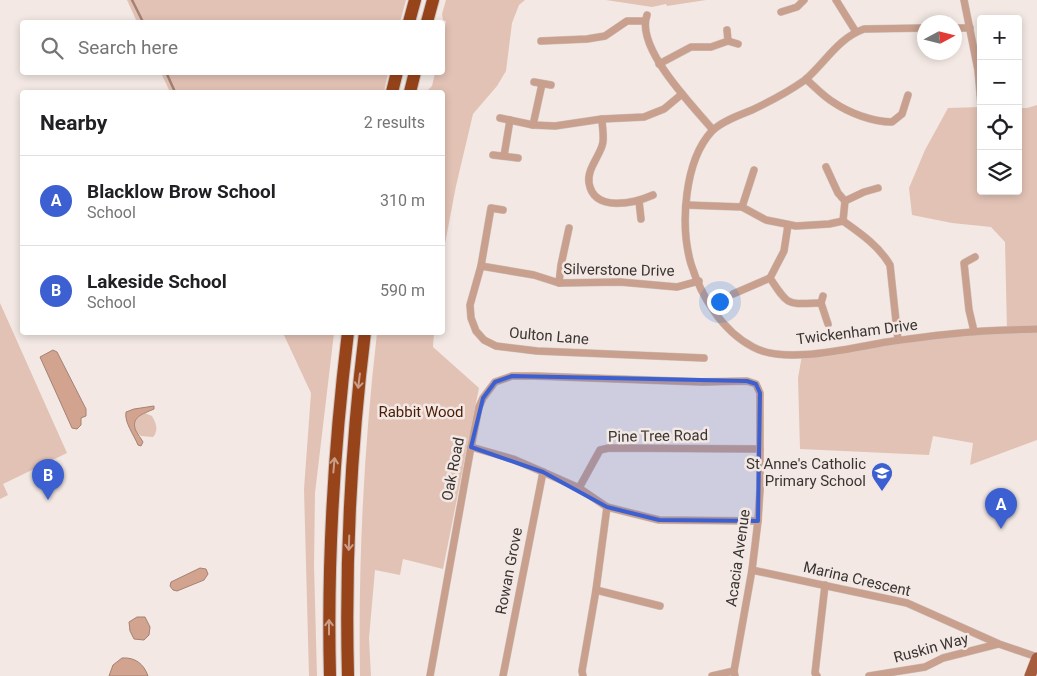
<!DOCTYPE html>
<meta charset="utf-8">
<style>
body{margin:0;font-family:Roboto,sans-serif;background:#f6f6f6;color:#202124}
.controls{position:absolute;right:15px;top:15px;display:grid;overflow:hidden;border-radius:5px;box-shadow:0 2px 8px #0003}
.controls button{width:45px;height:45px;display:grid;place-items:center;padding:0;border:0;border-bottom:1px solid #e0e0e0;background:#fff;color:#202124;font:25px sans-serif}
.compass{position:absolute;left:917px;top:15px;width:45px;height:45px;border-radius:50%;background:#fff;box-shadow:0 2px 8px #0003;rotate:83deg}
.you{position:absolute;left:719px;top:301px;width:18px;height:18px;margin:-12px;border:4px solid #fff;border-radius:50%;background:#1a73e8;box-shadow:0 0 0 8px #1a73e833}
.badge{display:grid;place-items:center;width:32px;height:32px;border-radius:50%;background:#3c60d1;color:#fff;font-size:16px;font-weight:700}
.pin{position:absolute;translate:-50% -41px;filter:drop-shadow(0 1px 2px #0008)}
.pin::after{content:'';position:absolute;top:26px;width:18px;height:15px;background:inherit;clip-path:polygon(0 0,100% 0,50% 100%)}
.list{margin:0;padding:0;list-style:none}
h2{display:flex;justify-content:space-between;align-items:center;height:65px;margin:0;padding:0 20px;font-size:21px}
h2 small{font-size:16px;font-weight:400;color:#757577}
.list li{display:grid;grid-template-columns:32px 1fr auto;gap:15px;align-items:center;box-sizing:border-box;height:90px;padding:0 20px;border-top:1px solid #e0e0e0}
.list b{display:block;font-size:19px;white-space:nowrap}
.list p{margin:0;font-size:16px;white-space:nowrap;color:#757577}
.list em{font-size:16px;font-style:normal;color:#757577}
.icon{flex:none;width:28px;height:28px;fill:none;stroke:currentColor;stroke-width:2;stroke-linecap:round;stroke-linejoin:round}
.map{position:relative;flex:none;width:1037px;height:676px;overflow:hidden}
.search{position:absolute;background:#fff;box-shadow:0 2px 8px #0003;left:20px;top:20px;width:425px;height:55px;display:flex;align-items:center;gap:12px;box-sizing:border-box;padding:0 18px;border-radius:5px;color:#757577;font-size:19px}
.panel{position:absolute;background:#fff;box-shadow:0 2px 8px #0003;left:20px;top:90px;width:425px;height:245px;border-radius:5px}
.map>svg:first-child{display:block}
</style>
<div class="map">
<svg width="1037" height="676" viewBox="0 0 1037 676">
<rect width="100%" height="100%" fill="#f3e8e3"/>
<g fill="#e2c2b5">
<polygon points="127,0 406,0 400,22 137,22"/>
<polygon points="446,0 525,0 519,5 512,23 506,71 497,86 473,114 456,186 443,254 442,92 426,92 432,86 435,73 442,72 443,38 446,21 443,20 442,14"/>
<polygon points="606,0 706,0 667,6 666,4 652,7"/>
<polygon points="161,73 388,73 384,92 170,92"/>
<polygon points="1037,105 1037,440 970,465 973,443 933,436 929,455 800,449 798,378 802,355 898,340 1007,331 1005,242 991,227 952,223 912,215 909,188 925,150 948,108 981,107 981,191 1018,191 1018,108 1027,108"/>
<polygon points="0,303 67,453 3,484 8,495 0,499"/>
<polygon points="283,333 334,333 315,493 314,565 317,676 309,676 304,489 311,393"/>
<path d="M377,333H434L433,347L479,388L443,569L403,559L400,575L375,570L369,638L371,676H360C358,561 364,446 377,333Z"/>
<path d="M145,413L152,416C156,423 159,430 153,437L141,436C130,426 133,419 145,413Z"/>
</g>
<g fill="#d2a38e" stroke="#a48273">
<polygon points="53,350 57,352 86,409 86,416 81,418 81,425 77,429 72,428 40,357"/>
<path d="M154,406V409C143,414 130,417 136,431C138,435 141,438 143,442L141,446L138,445C134,435 124,422 126,412L134,409Z"/>
<polygon points="200,568 206,569 208,574 204,580 177,591 173,590 170,586 171,582"/>
<polygon points="137,617 145,617 150,627 149,635 144,640 134,639 130,631 129,622"/>
<path d="M122,658C135,657 144,664 148,676H109L113,665Z"/>
</g>
<g fill="none" stroke-linecap="round" stroke-linejoin="round">
<g stroke="#a48273" stroke-width="2.5">
<polyline points="132,0 143,22"/>
<polyline points="166,72 175,92"/>
</g>
<g stroke="#cec4c0" stroke-width="8">
<g id="street">
<polyline points="836,0 856,32"/>
<polyline points="964,0 978,70 981,104"/>
<polyline points="781,12 797,7 804,0"/>
<path d="M647,15C635,48 693,106 713,130"/>
<path d="M924,28L864,29C838,38 825,63 805,80C788,92 771,101 752,110C740,115 722,121 712,131C684,161 680,226 691,264C701,296 722,331 753,347C785,365 850,348 887,342C915,338 944,334 973,332C994,330 1016,330 1037,329"/>
<polyline points="954,28 970,28"/>
<polyline points="541,41 587,39 605,36 627,21 645,21"/>
<polyline points="728,41 738,44"/>
<polyline points="659,64 691,47 711,47 728,41 727,30"/>
<path d="M806,79C814,86 823,96 833,102C849,113 873,122 892,122L902,114L908,95"/>
<polyline points="534,82 551,85"/>
<polyline points="500,118 533,125 555,126 602,119 644,117 664,109 682,94"/>
<path d="M602,119C602,127 605,139 602,146C598,158 587,170 589,183C594,213 635,203 653,195"/>
<polyline points="533,125 542,84"/>
<polyline points="493,155 518,158"/>
<polyline points="504,156 510,120"/>
<polyline points="826,167 838,193 845,201 864,192 878,188"/>
<polyline points="639,201 641,219"/>
<path d="M686,205L742,207L766,220L796,226L829,224L843,221C860,233 879,246 890,265L898,340"/>
<polyline points="742,207 754,170"/>
<polyline points="503,210 491,208 481,266 470,305 471,318 476,331 484,340 496,346 537,351 704,358"/>
<polyline points="843,221 845,201"/>
<polyline points="481,266 534,275 559,283 620,282 677,287 699,281"/>
<path d="M770,278C789,307 787,304 821,303"/>
<polyline points="559,283 561,265 569,228"/>
<polyline points="733,294 770,278 784,251 788,225"/>
<polyline points="823,296 821,303 828,324"/>
<polyline points="974,331 969,310 964,263 975,257"/>
<polyline points="471,447 513,459 543,472 579,488 607,507 659,520 758,521"/>
<polyline points="579,488 600,450 609,448 760,449"/>
<polyline points="752,570 907,603 999,644 1037,657"/>
<polyline points="596,590 660,606"/>
<polyline points="430,676 471,447 479,407 483,398 495,382 512,376 535,376 702,382 747,381 756,384 760,393 760,490 758,521 752,570 734,671 735,676"/>
<polyline points="503,676 543,472"/>
<polyline points="583,676 582,671 596,590 607,507"/>
<polyline points="712,676 734,671"/>
<polyline points="817,676 815,673 825,585"/>
<polyline points="869,676 925,667 943,658 998,644"/>
</g>
</g>
<g stroke="#cec4c0" stroke-width="12">
<polyline id="primary" points="1030,676 1037,658"/>
</g>
<g stroke="#cec4c0" stroke-width="14">
<g id="highway">
<polyline points="409,22 415,0"/>
<polyline points="427,22 433,0"/>
<polyline points="392,92 397,72"/>
<polyline points="410,92 415,72"/>
<path d="M330,676C327,561 334,447 348,332"/>
<path d="M348,676C345,561 351,446 365,332"/>
</g>
</g>
<use href="#street" stroke="#c99f8d" stroke-width="7"/>
<use href="#primary" stroke="#a65d3d" stroke-width="11"/>
<use href="#highway" stroke="#97441b" stroke-width="12"/>
</g>
<defs><path id="oneway-shaft" d="M-6 0H5M1.5-3L5.5 0L1.5 3" fill="none" stroke-width="1.6" stroke-linecap="round" stroke-linejoin="round" transform="scale(1.25)"/></defs>
<g stroke="#ca9e89">
<use href="#oneway-shaft" transform="translate(359 381) rotate(97)"/>
<use href="#oneway-shaft" transform="translate(334 465) rotate(-85)"/>
<use href="#oneway-shaft" transform="translate(349 543) rotate(92)"/>
<use href="#oneway-shaft" transform="translate(329 627) rotate(-90)"/>
</g>
<path fill="#3c60d1" fill-opacity="0.2" stroke="#3c60d1" stroke-width="4" stroke-linejoin="round" d="M512,376L747,381L756,384L760,393L758,521L659,520L607,507L543,472L471,447L483,398L495,382Z"/>
<defs>
<g id="school-pin" transform="scale(1.125)"><path d="M0 17L-7.5 6A9.5 9.5 0 1 1 7.5 6Z" fill="#3c60d1" stroke="#f3e8e3"/><path d="M0-5L7-2L0 1L-7-2ZM-4 1L0 2.5L4 1V4Q0 6-4 4Z" fill="#fff"/></g>
</defs>
<g fill-rule="evenodd">
<use href="#school-pin" x="882" y="473"/>
</g>
<g text-anchor="middle" dominant-baseline="central" stroke-width="5" stroke-linejoin="round" paint-order="stroke">
<g font-size="15" fill="#393533" stroke="#f3e8e3">
<text transform="translate(619 270) rotate(1)">Silverstone Drive</text>
<text transform="translate(857 332) rotate(-7)">Twickenham Drive</text>
<text transform="translate(549 336) rotate(5)">Oulton Lane</text>
<text transform="translate(658 436) rotate(-1)">Pine Tree Road</text>
<text transform="translate(453 469) rotate(-79)">Oak Road</text>
<text transform="translate(738 558) rotate(-82)">Acacia Avenue</text>
<text transform="translate(509 571) rotate(-79)">Rowan Grove</text>
<text transform="translate(857 579) rotate(13)">Marina Crescent</text>
<text transform="translate(931 648) rotate(-15)">Ruskin Way</text>
</g>
<g font-size="15" fill="#491d07" stroke="#f3e8e3">
<text x="421" y="412">Rabbit Wood</text>
</g>
<g font-size="15" fill="#393533" stroke="#f3e8e3" text-anchor="end">
<text x="866" y="464">St Anne's Catholic<tspan x="866" dy="17">Primary School</tspan></text>
</g>
</g>
</svg>
<div class="controls">
<button>+</button>
<button>−</button>
<button><svg class="icon" aria-label="locate" viewBox="0 0 24 24"><circle cx="12" cy="12" r="6"/><path d="M12 2v4M12 18v4M2 12h4M18 12h4"/></svg></button>
<button><svg class="icon" aria-label="layers" viewBox="0 0 24 24"><path d="M12 4l9 5-9 5-9-5zM3 14l9 5 9-5"/></svg></button>
</div>
<svg class="compass" viewBox="-18 -18 36 36"><path d="M0-13l5 13h-10z" fill="#e53935"/><path d="M0 13l5-13h-10z" fill="#757577"/></svg>
<div class="you"></div>
<div class="pin badge" style="left:1001px;top:529px">A</div>
<div class="pin badge" style="left:48px;top:500px">B</div>
<div class="search"><svg class="icon" aria-label="search" viewBox="0 0 24 24"><circle cx="10" cy="10" r="6"/><path d="M15 15l6 6"/></svg>Search here</div>
<section class="panel">
<h2>Nearby<small>2 results</small></h2>
<ul class="list">
<li><span class="badge">A</span><div><b>Blacklow Brow School</b><p>School</p></div><em>310 m</em></li>
<li><span class="badge">B</span><div><b>Lakeside School</b><p>School</p></div><em>590 m</em></li>
</ul>
</section>
</div>
